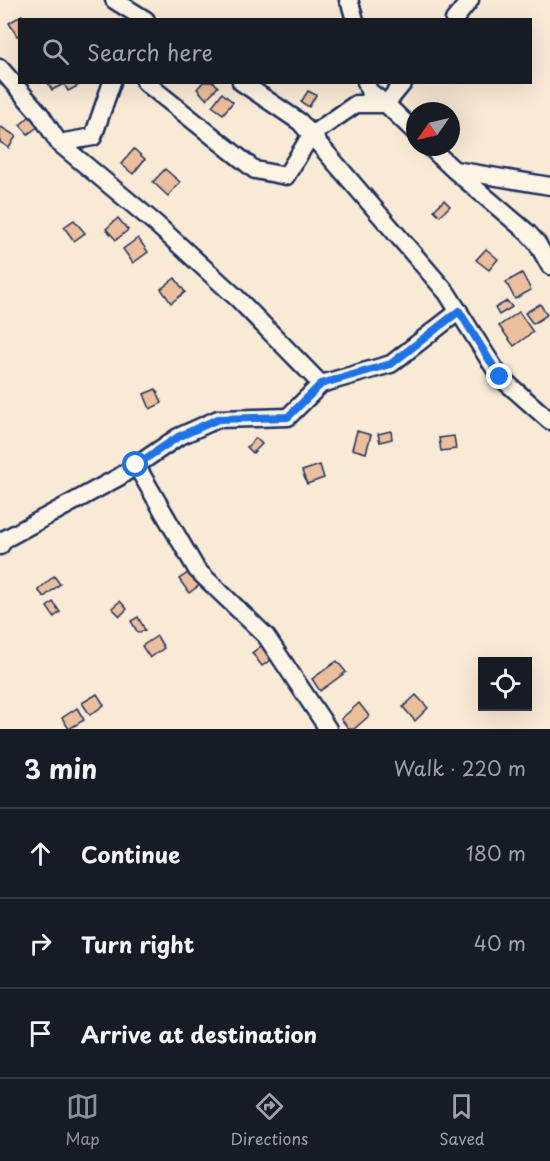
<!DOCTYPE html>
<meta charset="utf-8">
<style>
body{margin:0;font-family:"Playpen Sans",sans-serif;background:#20242c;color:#f1f3f6}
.controls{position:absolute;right:18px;bottom:18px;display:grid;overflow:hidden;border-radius:0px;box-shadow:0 6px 24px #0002}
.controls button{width:54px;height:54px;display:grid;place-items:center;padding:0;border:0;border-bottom:2px solid #363941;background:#171b24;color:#f1f3f6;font:30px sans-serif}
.compass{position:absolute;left:406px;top:102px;width:54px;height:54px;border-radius:50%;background:#171b24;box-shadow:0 6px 24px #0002;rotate:236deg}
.stop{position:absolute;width:18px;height:18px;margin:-14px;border:4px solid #1a73e8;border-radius:50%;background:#fff}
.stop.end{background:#1a73e8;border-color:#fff;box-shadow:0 2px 6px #0008}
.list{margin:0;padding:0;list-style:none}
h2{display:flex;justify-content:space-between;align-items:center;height:78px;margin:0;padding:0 24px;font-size:26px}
h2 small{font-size:20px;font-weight:400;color:#9ea1a6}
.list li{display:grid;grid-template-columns:39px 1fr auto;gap:18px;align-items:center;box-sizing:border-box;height:90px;padding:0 24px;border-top:2px solid #363941}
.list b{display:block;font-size:22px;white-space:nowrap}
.list em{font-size:20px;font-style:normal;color:#9ea1a6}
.icon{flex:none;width:33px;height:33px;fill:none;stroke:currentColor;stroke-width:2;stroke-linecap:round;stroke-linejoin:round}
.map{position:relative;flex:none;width:550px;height:729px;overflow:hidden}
.search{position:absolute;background:#171b24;box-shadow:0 6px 24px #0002;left:18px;right:18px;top:18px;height:66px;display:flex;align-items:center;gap:15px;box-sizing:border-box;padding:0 21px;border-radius:0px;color:#9ea1a6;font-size:22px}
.sheet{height:348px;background:#171b24}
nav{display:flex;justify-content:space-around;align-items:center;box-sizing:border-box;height:84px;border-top:2px solid #363941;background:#171b24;font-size:16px;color:#9ea1a6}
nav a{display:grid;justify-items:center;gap:3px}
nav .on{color:#8c9099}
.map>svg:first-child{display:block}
</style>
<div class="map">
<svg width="550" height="729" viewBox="0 0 550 729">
<rect width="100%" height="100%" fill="#f9ead6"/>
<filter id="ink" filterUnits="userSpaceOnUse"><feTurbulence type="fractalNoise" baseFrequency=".0167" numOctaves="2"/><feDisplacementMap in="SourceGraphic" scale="12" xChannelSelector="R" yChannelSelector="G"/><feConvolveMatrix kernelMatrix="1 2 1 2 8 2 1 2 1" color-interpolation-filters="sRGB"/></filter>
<g filter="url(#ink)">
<g fill="#ebbf9b" stroke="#1b2f5e" stroke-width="1.5">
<polygon points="22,15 24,20 20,20 20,35 17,36 9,23"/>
<polygon points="76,82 78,86 68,91 64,84 52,90 48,83"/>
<polygon points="203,82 214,82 218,87 206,99 197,89"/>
<polygon points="308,91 316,95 309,107 301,102"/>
<polygon points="222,93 233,102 223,114 212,106"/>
<polygon points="30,116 39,126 28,134 20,125"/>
<polygon points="1,127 16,136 9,148 0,142 0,129"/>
<polygon points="134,149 145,159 133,174 121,164"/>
<polygon points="165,169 180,182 168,196 153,182"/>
<polygon points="444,200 450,206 440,216 434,210"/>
<polygon points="118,218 128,230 116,240 106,229"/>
<polygon points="74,220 85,233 74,241 64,227"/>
<polygon points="138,238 148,252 133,263 123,249"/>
<polygon points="486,249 498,259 489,270 476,260"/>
<polygon points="522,273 531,290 515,299 506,282"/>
<polygon points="175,278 185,292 171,303 161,289"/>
<polygon points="507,301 512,307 499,315 495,308"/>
<polygon points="540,304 547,315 533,324 525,313"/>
<polygon points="519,312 533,332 514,346 499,326"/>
<polygon points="156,389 162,403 150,409 144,394"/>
<polygon points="357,431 371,435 366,453 352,449"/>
<polygon points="391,431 392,439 380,442 378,434"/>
<polygon points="454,436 456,449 441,451 439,438"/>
<polygon points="256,438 262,444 253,453 247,447"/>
<polygon points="320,465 324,478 307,484 302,471"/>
<polygon points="191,571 201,584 189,593 179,579"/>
<polygon points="54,576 60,584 44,597 38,590"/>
<polygon points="120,601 127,609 120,616 112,608"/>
<polygon points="53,602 60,612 54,617 47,607"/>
<polygon points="138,617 145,630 138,633 131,621"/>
<polygon points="157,636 164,648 150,658 142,646"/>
<polygon points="265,643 275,657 262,666 252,653"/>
<polygon points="337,661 346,672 320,691 312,679"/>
<polygon points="97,694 104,705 90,715 82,703"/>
<polygon points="416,695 428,708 415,721 403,707"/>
<polygon points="359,703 369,716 354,729 349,729 341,719"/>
<polygon points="77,708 84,720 69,729 62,718"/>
</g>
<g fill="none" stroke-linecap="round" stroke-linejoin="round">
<g stroke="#1b2f5e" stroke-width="21">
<g id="minor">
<polyline points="114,0 146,20"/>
<polyline points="348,0 350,3 355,20"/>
<polyline points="454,20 470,0"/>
<polyline points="0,68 40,114 59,143 93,137 112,82"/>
<polyline points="145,82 255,170 286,176 311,135 356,104 386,104 404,82"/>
<polyline points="241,82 300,122 447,293 500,377 550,421"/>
<polyline points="366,82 369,91 386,104 415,132"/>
<polyline points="59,143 155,223 237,298 321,384"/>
<polyline points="430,147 454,170 527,232 537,243 550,266"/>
<polyline points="455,170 550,186"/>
<polyline points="136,465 197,570 266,636 328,729"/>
<polyline points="0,546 5,539 119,477 178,437 218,419 288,417 321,384 391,364 459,311"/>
</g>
</g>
<use href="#minor" stroke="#fcf5e5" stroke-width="16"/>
</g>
</g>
<g fill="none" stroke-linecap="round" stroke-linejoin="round" filter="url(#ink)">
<polyline stroke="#1a73e8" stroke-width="8" points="136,465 178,437 218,419 288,417 321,384 391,364 459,311 500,377"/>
</g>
</svg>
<div class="controls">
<button><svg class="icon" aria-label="locate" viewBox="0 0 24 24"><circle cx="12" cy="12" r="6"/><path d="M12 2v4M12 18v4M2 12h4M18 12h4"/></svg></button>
</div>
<svg class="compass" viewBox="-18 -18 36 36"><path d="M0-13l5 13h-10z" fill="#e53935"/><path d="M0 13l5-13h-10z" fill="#9ea1a6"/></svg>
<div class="stop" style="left:136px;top:465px"></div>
<div class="stop end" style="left:500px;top:377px"></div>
<div class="search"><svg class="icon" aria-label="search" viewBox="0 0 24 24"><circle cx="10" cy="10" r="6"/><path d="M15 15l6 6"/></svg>Search here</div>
</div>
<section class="sheet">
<h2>3 min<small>Walk · 220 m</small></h2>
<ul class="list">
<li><svg class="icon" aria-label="ahead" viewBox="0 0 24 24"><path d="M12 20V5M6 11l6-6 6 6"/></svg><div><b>Continue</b></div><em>180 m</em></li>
<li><svg class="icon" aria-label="right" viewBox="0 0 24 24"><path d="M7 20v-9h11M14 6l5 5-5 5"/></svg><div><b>Turn right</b></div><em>40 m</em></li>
<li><svg class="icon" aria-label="arrive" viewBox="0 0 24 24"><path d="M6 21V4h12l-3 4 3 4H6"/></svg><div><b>Arrive at destination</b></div></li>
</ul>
</section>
<nav>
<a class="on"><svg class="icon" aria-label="map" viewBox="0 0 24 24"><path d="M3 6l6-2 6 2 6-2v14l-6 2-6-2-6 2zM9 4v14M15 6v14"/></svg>Map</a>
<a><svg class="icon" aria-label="directions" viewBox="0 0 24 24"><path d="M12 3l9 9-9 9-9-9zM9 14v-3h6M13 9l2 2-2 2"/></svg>Directions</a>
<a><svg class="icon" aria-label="saved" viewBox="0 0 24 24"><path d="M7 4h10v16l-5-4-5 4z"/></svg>Saved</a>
</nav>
